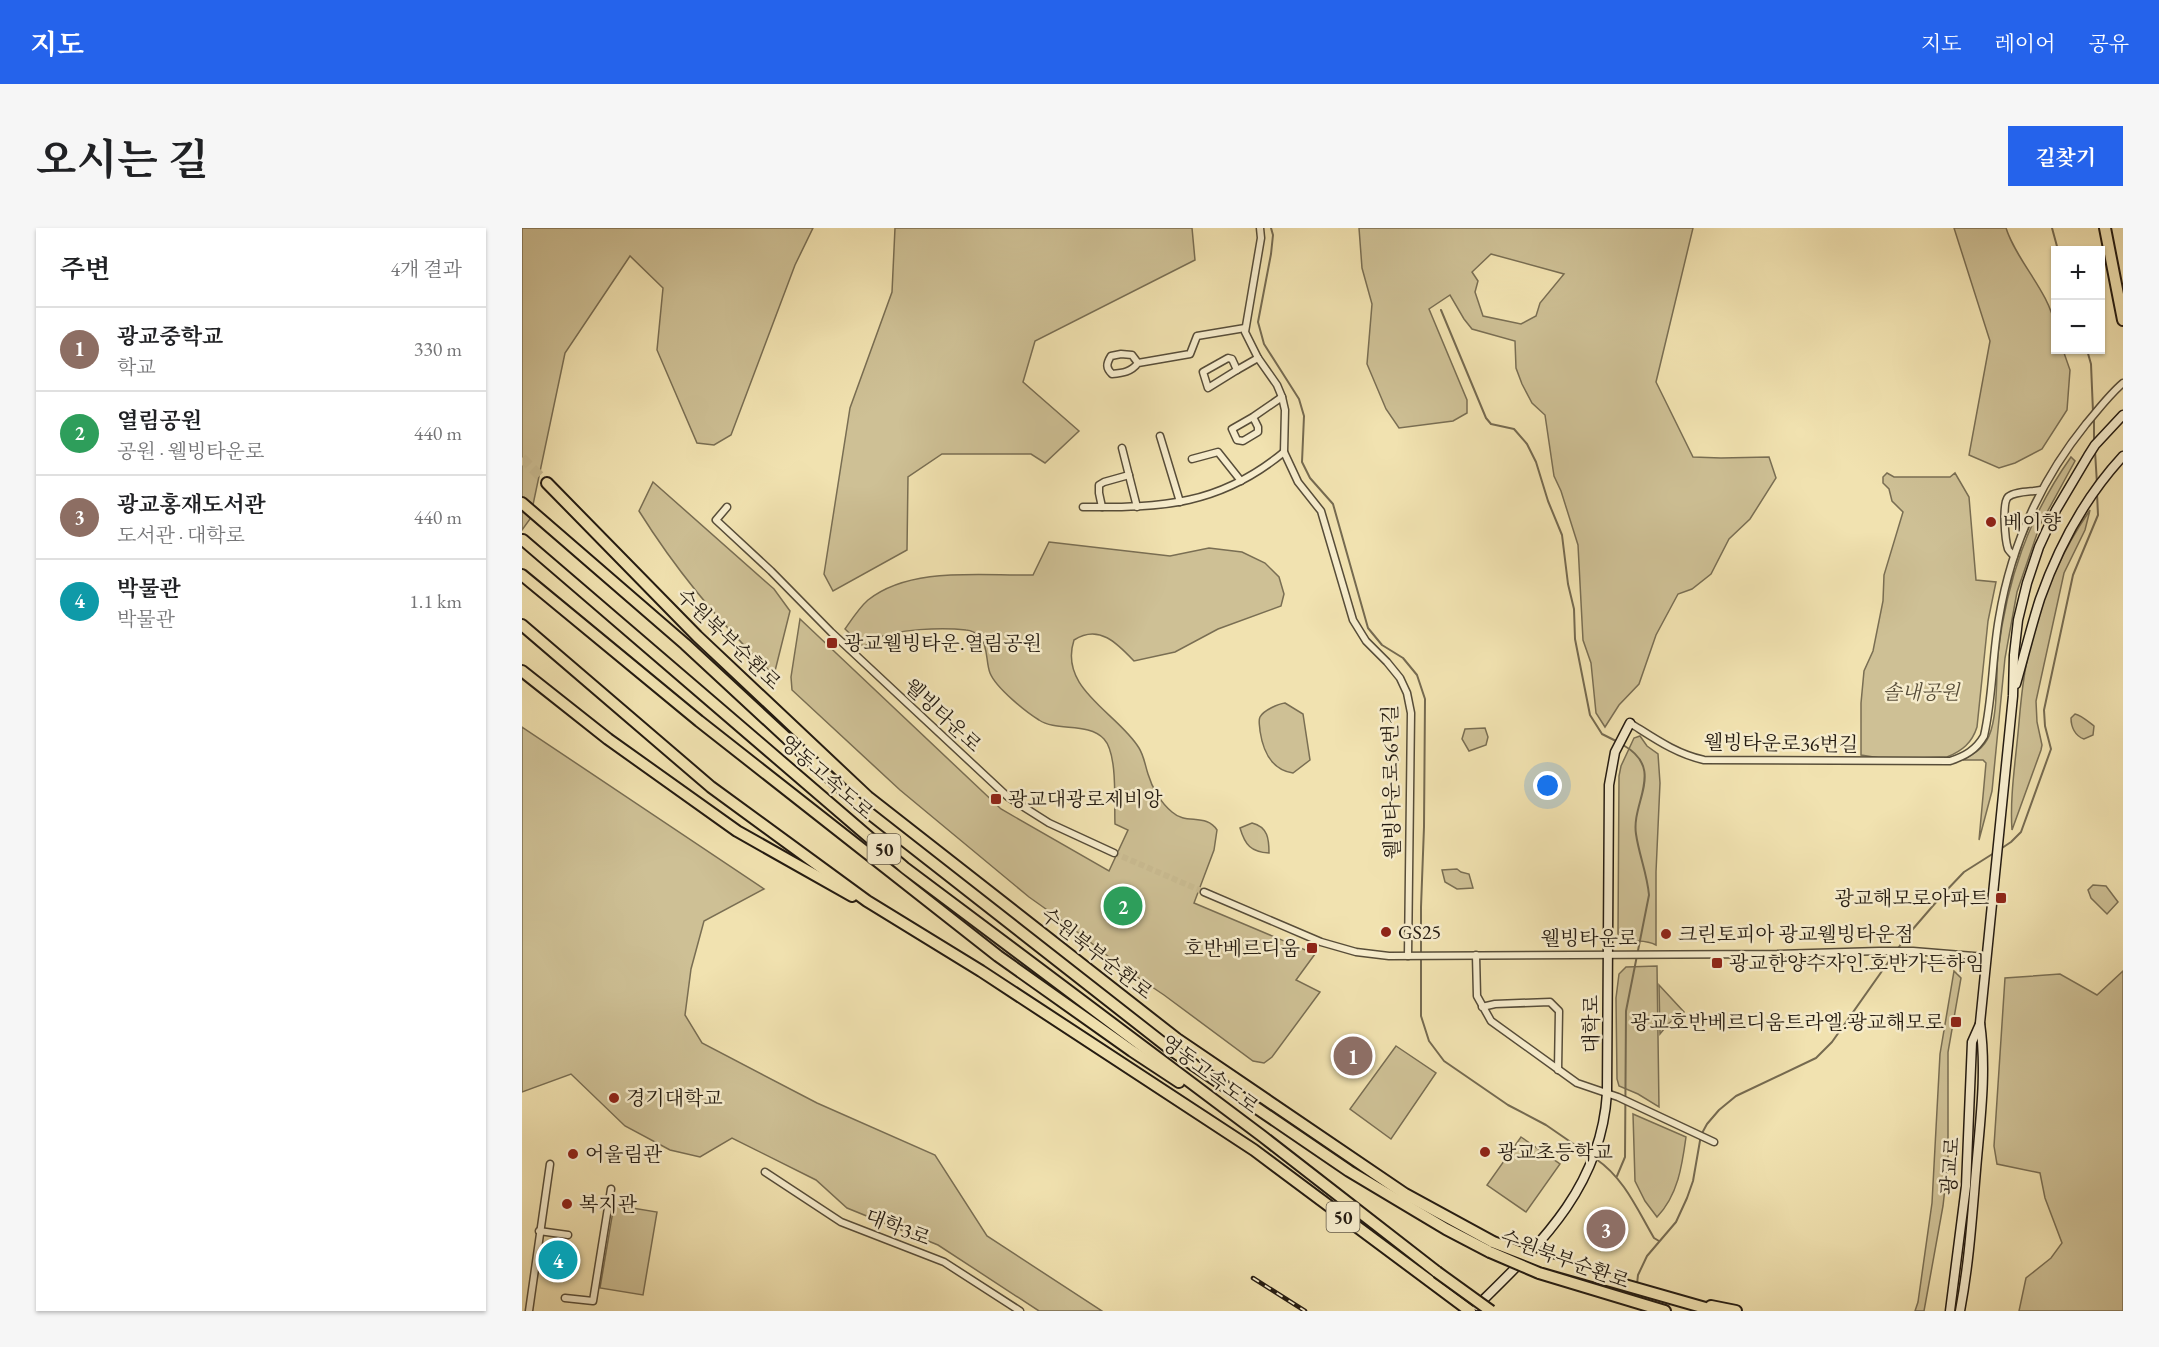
<!DOCTYPE html>
<html lang="ko">
<meta charset="utf-8">
<style>
body{margin:0;font-family:"EB Garamond","Noto Serif KR",serif;background:#f6f6f6;color:#202124}
.controls{position:absolute;right:18px;top:18px;display:grid;overflow:hidden;border-radius:0px;box-shadow:0 2px 4px #0004}
.controls button{width:54px;height:54px;display:grid;place-items:center;padding:0;border:0;border-bottom:2px solid #e0e0e0;background:#fff;color:#202124;font:30px sans-serif}
.you{position:absolute;left:1026px;top:558px;width:21px;height:21px;margin:-15px;border:4px solid #fff;border-radius:50%;background:#1a73e8;box-shadow:0 0 0 9px #1a73e833}
.badge{display:grid;place-items:center;width:39px;height:39px;border-radius:50%;background:#2563eb;color:#fff;font-size:20px;font-weight:700}
.pin{position:absolute;translate:-50% -50%;border:3px solid #fff;box-shadow:0 2px 6px #0006}
.list{margin:0;padding:0;list-style:none}
h2{display:flex;justify-content:space-between;align-items:center;height:78px;margin:0;padding:0 24px;font-size:26px}
h2 small{font-size:20px;font-weight:400;color:#757577}
.list li{display:grid;grid-template-columns:39px 1fr auto;gap:18px;align-items:center;box-sizing:border-box;height:84px;padding:0 24px;border-top:2px solid #e0e0e0}
.list b{display:block;font-size:22px;white-space:nowrap}
.list p{margin:0;font-size:20px;white-space:nowrap;color:#757577}
.list em{font-size:20px;font-style:normal;color:#757577}
.map{position:relative;flex:none;width:1601px;height:1083px;overflow:hidden;border-radius:0px}
header{display:flex;align-items:center;gap:36px;box-sizing:border-box;height:84px;padding:0 30px;background:#2563eb;color:#fff}
header strong{font-size:28px}
nav{display:flex;gap:33px;margin-inline-start:auto;font-size:21px}
.intro{display:flex;align-items:center;justify-content:space-between;box-sizing:border-box;height:144px;padding:0 36px}
h1{margin:0;font-size:42px}
.button{padding:15px 27px;border-radius:0px;background:#2563eb;color:#fff;font-size:21px;font-weight:700}
main{display:flex;gap:36px;padding:0 36px}
aside{flex:1;background:#fff;border-radius:0px;box-shadow:0 2px 4px #0004}
.map>svg:first-child{display:block}
</style>
<header>
<strong>지도</strong>
<nav><a>지도</a><a>레이어</a><a>공유</a></nav>
</header>
<div class="intro"><h1>오시는 길</h1><a class="button">길찾기</a></div>
<main>
<aside>
<h2>주변<small>4개 결과</small></h2>
<ul class="list">
<li><span class="badge" style="background:#8d6e63">1</span><div><b>광교중학교</b><p>학교</p></div><em>330 m</em></li>
<li><span class="badge" style="background:#2e9e5b">2</span><div><b>열림공원</b><p>공원 · 웰빙타운로</p></div><em>440 m</em></li>
<li><span class="badge" style="background:#8d6e63">3</span><div><b>광교홍재도서관</b><p>도서관 · 대학로</p></div><em>440 m</em></li>
<li><span class="badge" style="background:#0f9aa8">4</span><div><b>박물관</b><p>박물관</p></div><em>1.1 km</em></li>
</ul>
</aside>
<div class="map">
<svg width="1601" height="1083" viewBox="0 0 1601 1083">
<rect width="100%" height="100%" fill="#f1e2b0"/>
<filter id="stains"><feTurbulence type="fractalNoise" baseFrequency=".00333" numOctaves="4"/><feColorMatrix values="0 0 0 0 .2 0 0 0 0 .09 0 0 0 0 .02 0 0 0 .5 -.17"/></filter>
<radialGradient id="worn" r=".72"><stop offset=".6" stop-color="#630" stop-opacity="0"/><stop offset="1" stop-color="#630" stop-opacity=".3"/></radialGradient>
<g fill="#cec095" stroke="#796e53" stroke-width="1.5" fill-rule="evenodd">
<polygon points="0,0 291,0 273,37 209,207 192,217 175,215 135,122 141,60 108,28 43,125 8,291 0,302"/>
<polygon points="373,0 670,0 673,32 513,113 501,154 557,203 523,235 509,226 420,226 386,249 385,322 311,363 302,346 328,180 370,64"/>
<path d="M837,0H1171L1134,154L1171,229L1199,230L1247,229L1254,250L1228,291L1207,311L1189,346L1170,361L1156,366L1134,407L1117,456L1097,477L1083,499L1074,485L1069,435L1061,412L1056,317L1039,263L1032,248L1023,187L1010,175L1000,156L994,140L993,113L950,101L942,91L928,67L907,81L945,172V185L931,193L877,200L864,181L845,136L850,76L840,40ZM969,26L1042,46L1018,75L1014,88L999,96L961,88L953,64L956,53L950,44Z"/>
<path d="M1432,0H1484C1495,34 1527,63 1533,98C1535,105 1534,114 1534,122H1541L1548,142L1545,182L1520,221L1493,235L1477,240L1447,227L1468,113Z"/>
<path d="M1549,229L1553,233L1518,297L1495,364L1483,430L1470,563L1457,612L1464,535L1461,532H1441C1452,526 1462,520 1467,508C1476,487 1474,449 1476,425C1485,352 1506,290 1549,229Z"/>
<path d="M1365,245L1372,249H1428L1433,245L1447,269L1454,352L1474,354L1466,393L1455,499C1450,515 1440,523 1425,529L1364,531L1339,527V475L1342,443L1351,423L1361,373L1362,347L1381,284L1370,273L1367,261L1361,255V249Z"/>
<path d="M131,254L252,361L268,383L252,447C201,399 154,342 117,283Z"/>
<path d="M1568,282L1563,302L1542,345L1514,473L1515,494L1520,517L1519,522L1490,602C1488,574 1492,544 1495,515C1498,488 1499,460 1505,433C1515,380 1537,327 1568,282Z"/>
<path d="M527,314L648,328L687,320L720,324L743,335L757,349L762,366L759,378L696,401L653,424L612,433C595,415 577,396 552,412C536,461 596,485 617,520C622,528 623,537 626,546C630,560 639,575 650,584C664,597 684,585 695,602L692,622L672,675L793,726L774,752L798,764L750,829L742,835L731,833L642,767L596,736L545,696L507,669L378,562L270,462L269,449L278,391L479,581L587,643L606,602L593,596C592,576 596,526 582,511C566,494 535,504 517,492C504,484 474,460 468,445C464,435 466,419 459,410C456,406 449,402 444,402C420,399 374,401 353,411C349,413 345,416 342,419L323,401C330,391 337,380 346,372C389,338 459,348 511,347Z"/>
<path d="M763,475L781,486L788,532L771,545C750,542 741,523 738,503C738,499 736,493 738,489C742,482 756,476 763,475Z"/>
<path d="M1553,486C1559,487 1568,495 1572,498L1571,507L1562,511C1553,508 1549,499 1549,490Z"/>
<polygon points="0,499 242,661 182,693 169,741 163,787 180,815 295,875 413,927 465,1008 580,1083 517,1083 416,1017 325,980 294,952 210,910 178,929 148,922 103,898 49,846 0,864"/>
<polygon points="963,500 966,509 964,517 947,523 940,511 943,501"/>
<path d="M1118,508L1125,518L1136,526L1138,555L1134,644V717C1119,709 1109,718 1096,706L1097,548L1099,538L1112,510Z"/>
<path d="M730,595C746,599 747,611 747,625C729,624 723,617 718,600Z"/>
<polygon points="935,641 939,644 947,646 951,660 935,661 923,654 920,642"/>
<polygon points="1571,657 1584,658 1596,674 1585,686 1569,670 1566,662"/>
<polygon points="1135,738 1137,879 1116,866 1097,858 1095,851 1094,770 1097,746 1104,739"/>
<polygon points="1432,743 1439,750 1426,824 1426,933 1421,978 1402,1083 1393,1083 1396,1074 1410,975 1418,826"/>
<polygon points="1601,743 1601,1083 1497,1083 1504,1050 1529,1030 1540,1015 1523,970 1518,945 1475,936 1472,918 1483,750 1538,746 1575,767"/>
<polygon points="1137,757 1162,784 1147,795 1138,806"/>
<polygon points="874,818 914,845 869,911 828,881"/>
<path d="M1111,886L1164,909C1160,938 1156,967 1135,989L1123,973L1113,953Z"/>
<polygon points="999,909 1038,936 1004,984 965,957"/>
<polygon points="92,977 135,984 121,1067 78,1060"/>
</g>
<g fill="none" stroke-linecap="round" stroke-linejoin="round">
<g stroke="#756a50" stroke-width="2">
<polyline points="749,0 751,7 749,26 736,94 742,116 777,171 782,188 780,234 788,250 811,276 846,400 860,417 881,430 895,447 903,471 902,599 899,679 899,788 907,813 922,833 986,877 1024,897 1069,928"/>
<polyline points="1530,0 1536,22"/>
<polyline points="919,82 964,190 969,196 992,201 1005,216 1014,234 1026,273 1040,307 1046,356 1052,381 1053,411 1068,487 1080,506 1096,514"/>
<polyline points="1565,122 1569,136 1571,184"/>
<polyline points="1572,190 1572,214"/>
<polyline points="1573,223 1575,256"/>
<polyline points="1477,622 1489,614 1499,604 1529,521 1523,498 1522,482 1551,347 1576,287 1575,265"/>
<path d="M1074,931C1102,950 1115,981 1132,1010L1137,1013"/>
<path d="M1095,948L1103,929L1104,783L1127,667C1125,645 1117,627 1114,606C1109,574 1144,541 1101,517"/>
<polyline points="1115,1056 1116,1047 1125,1028 1154,994 1165,970 1171,953 1179,907 1185,896 1197,882 1214,868 1294,830 1310,814 1384,709 1422,665 1442,644 1472,625"/>
</g>
<polyline stroke="#c8ba90" stroke-width="6" stroke-dasharray="6 3" stroke-linecap="butt" points="592,625 682,664"/>
<polyline stroke="#c8ba90" stroke-width="10" stroke-dasharray="10 5" stroke-linecap="butt" points="0,230 25,255"/>
<g stroke="#574d39" stroke-width="9">
<g id="street">
<polyline points="738,0 739,10 723,104 736,130 755,157 760,169 763,182 762,224 776,254 799,283 831,392 844,413 865,434 878,450 885,465 889,485 886,728"/>
<polygon points="706,130 710,131 715,142 686,160 681,144"/>
<path d="M616,135C609,144 601,145 590,146C584,140 584,136 589,128L599,126L610,127L616,135L668,126L675,108L723,100"/>
<polyline points="715,142 736,130"/>
<polyline points="731,189 736,199 736,204 721,213 715,212 710,201 731,189 760,169"/>
<polyline points="638,208 658,274"/>
<polyline points="600,220 615,279"/>
<polyline points="670,231 696,224 719,253"/>
<polyline points="205,279 194,292 249,343 309,404 486,569 527,595 592,625"/>
<path d="M561,279C640,280 698,277 762,224"/>
<polyline points="580,279 577,265 577,257 582,254 607,247"/>
<path d="M1492,328C1490,326 1487,323 1486,321C1483,312 1480,275 1486,269C1493,263 1510,264 1519,262"/>
<path d="M1108,495C1132,510 1154,526 1182,532L1428,533C1443,528 1454,522 1462,508C1471,469 1470,429 1477,390C1489,318 1519,252 1564,196C1576,182 1587,167 1601,155"/>
<polyline points="682,664 799,714 834,724 867,728 1255,726 1357,723 1391,723 1464,729"/>
<polyline points="954,727 955,768 969,793 1055,855 1096,869 1192,914"/>
<polyline points="960,779 973,776 1028,774 1037,783 1036,842"/>
<polyline points="243,944 319,994 422,1034 498,1083"/>
<polyline points="17,1003 46,1007"/>
<polyline points="43,1070 71,1073 89,961"/>
<polyline points="7,1083 28,936"/>
</g>
</g>
<g stroke="#241b11" stroke-width="11">
<g id="secondary">
<path d="M1494,456C1502,428 1509,399 1518,371C1536,320 1564,268 1601,228"/>
<path d="M955,1078C1018,1016 1079,960 1085,865L1087,557L1093,524L1108,495"/>
<polyline points="1428,1083 1444,958 1450,814 1458,796"/>
<path d="M1438,1083C1447,1036 1450,989 1454,942C1458,893 1465,844 1458,795L1491,468L1492,427L1496,392L1505,355L1517,319L1534,282L1566,228L1573,217L1601,187"/>
</g>
</g>
<g stroke="#241b11" stroke-width="14">
<g id="highway">
<polyline points="1583,0 1601,92"/>
<polyline points="25,255 175,408 346,569 655,811 883,966 971,1014"/>
<polyline points="0,275 163,416 338,578 651,823 827,943 924,1001 968,1024"/>
<polyline points="1,312 383,640 740,908 915,1044"/>
<polyline points="0,347 177,493 476,728 610,823 657,854"/>
<polyline points="0,397 189,559 345,673 459,743 732,922 948,1083"/>
<polyline points="0,443 86,511 215,603 330,668"/>
<polyline points="1022,1034 1194,1083"/>
<polyline points="1017,1045 1143,1083"/>
<polyline points="1189,1078 1214,1083"/>
</g>
</g>
<use href="#street" stroke="#f6eccc" stroke-width="6"/>
<use href="#secondary" stroke="#f6eccc" stroke-width="8"/>
<use href="#highway" stroke="#f1e2b0" stroke-width="10"/>
<g stroke="#241b11" stroke-width="4.5">
<polyline id="rail" points="731,1050 783,1083"/>
</g>
<use href="#rail" stroke="#f6eccc" stroke-width="2" stroke-dasharray="7" stroke-linecap="butt"/>
<g stroke="#241b11" stroke-width="14" stroke-linecap="butt">
<g id="highway-bridge">
<polyline points="971,1014 1022,1034"/>
<polyline points="968,1024 1017,1045"/>
<polyline points="915,1044 969,1083"/>
</g>
</g>
<use href="#highway-bridge" stroke="#f1e2b0" stroke-width="10"/>
</g>
<g fill="#8f2418" stroke="#f6eccc" stroke-width="2">
<circle cx="1469" cy="294" r="6"/>
<rect x="304" y="409" width="12" height="12" rx="3"/>
<rect x="468" y="565" width="12" height="12" rx="3"/>
<rect x="1473" y="664" width="12" height="12" rx="3"/>
<circle cx="864" cy="704" r="6"/>
<circle cx="1144" cy="706" r="6"/>
<rect x="784" y="714" width="12" height="12" rx="3"/>
<rect x="1189" y="729" width="12" height="12" rx="3"/>
<rect x="1428" y="788" width="12" height="12" rx="3"/>
<circle cx="92" cy="870" r="6"/>
<circle cx="963" cy="924" r="6"/>
<circle cx="51" cy="926" r="6"/>
<circle cx="45" cy="976" r="6"/>
</g>
<g text-anchor="middle" dominant-baseline="central" stroke-width="5" stroke-linejoin="round" paint-order="stroke">
<g fill="#f6eccc" stroke="#635a49" stroke-width="1.5">
<rect x="345.5" y="606" width="33" height="30" rx="4.5"/>
<rect x="804.5" y="974" width="33" height="30" rx="4.5"/>
</g>
<g font-size="18" font-weight="bold" fill="#241b11">
<text x="362" y="621">50</text>
<text x="821" y="989">50</text>
</g>
<g font-size="20" fill="#241b11" stroke="#f6eccc" text-anchor="start">
<text x="1481" y="294">베이향</text>
<text x="322" y="415">광교웰빙타운.열림공원</text>
<text x="486" y="571">광교대광로제비앙</text>
<text x="1467" y="670" text-anchor="end">광교해모로아파트</text>
<text x="876" y="704">GS25</text>
<text x="1156" y="706">크린토피아 광교웰빙타운점</text>
<text x="778" y="720" text-anchor="end">호반베르디움</text>
<text x="1207" y="735">광교한양수자인.호반가든하임</text>
<text x="1422" y="794" text-anchor="end">광교호반베르디움트라엘.광교해모로</text>
<text x="104" y="870">경기대학교</text>
<text x="975" y="924">광교초등학교</text>
<text x="63" y="926">어울림관</text>
<text x="57" y="976">복지관</text>
</g>
<g font-size="20" fill="#241b11" stroke="#f6eccc">
<text transform="translate(207 411) rotate(44)">수원북부순환로</text>
<text transform="translate(421 487) rotate(43)">웰빙타운로</text>
<text transform="translate(1259 515) rotate(1)">웰빙타운로36번길</text>
<text transform="translate(305 549) rotate(41)">영동고속도로</text>
<text transform="translate(869 554) rotate(-91)">웰빙타운로56번길</text>
<text x="1067" y="710">웰빙타운로</text>
<text transform="translate(575 725) rotate(38)">수원북부순환로</text>
<text transform="translate(1069 796) rotate(-90)">대학로</text>
<text transform="translate(688 846) rotate(37)">영동고속도로</text>
<text transform="translate(1428 938) rotate(-86)">광교로</text>
<text transform="translate(376 999) rotate(21)">대학3로</text>
<text transform="translate(1043 1031) rotate(20)">수원북부순환로</text>
</g>
<g font-size="20" font-style="italic" fill="#574d39" stroke="#f6eccc">
<text x="1399" y="464">솔내공원</text>
</g>
</g>
<rect width="100%" height="100%" filter="url(#stains)"/>
<rect width="100%" height="100%" fill="url(#worn)"/>
</svg>
<div class="controls">
<button>+</button>
<button>−</button>
</div>
<div class="you"></div>
<div class="pin badge" style="left:831px;top:828px;background:#8d6e63">1</div>
<div class="pin badge" style="left:601px;top:678px;background:#2e9e5b">2</div>
<div class="pin badge" style="left:1084px;top:1001px;background:#8d6e63">3</div>
<div class="pin badge" style="left:36px;top:1032px;background:#0f9aa8">4</div>
</div>
</main>
